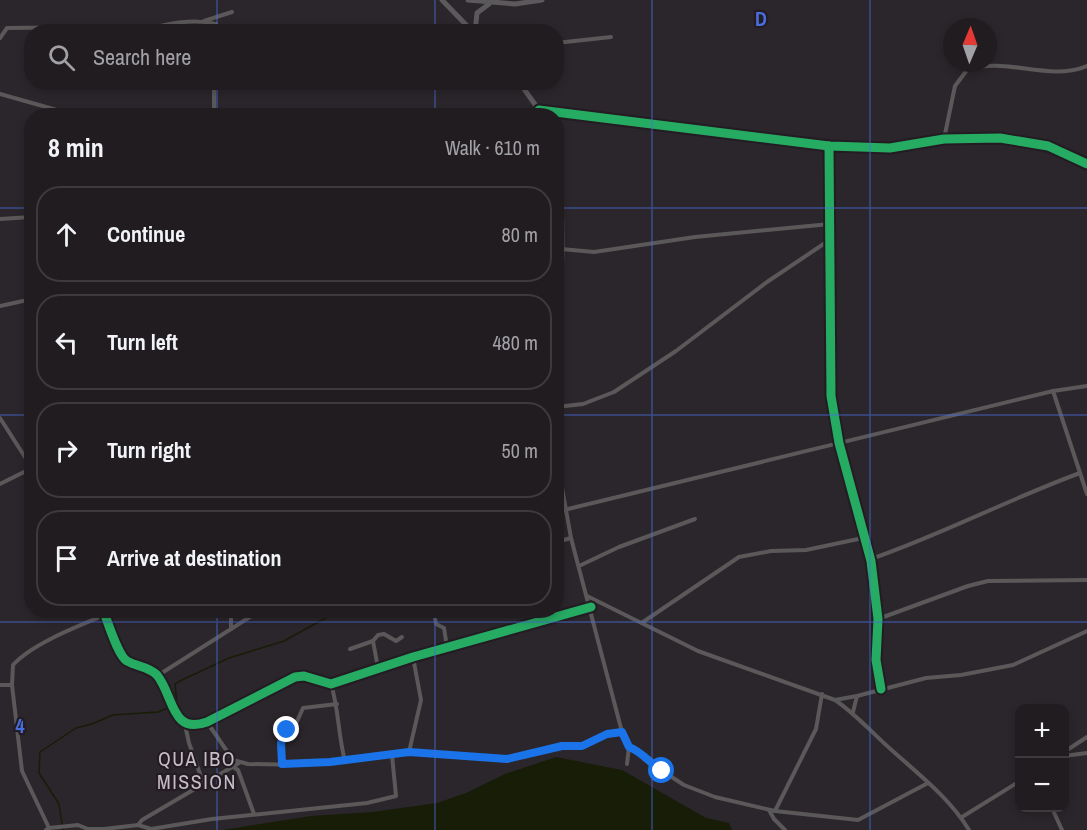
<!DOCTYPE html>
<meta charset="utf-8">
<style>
body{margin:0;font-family:"Archivo Narrow",sans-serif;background:#282529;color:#f1f3f6}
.controls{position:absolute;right:18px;bottom:18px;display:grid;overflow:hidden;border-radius:12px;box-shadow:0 3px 9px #0003}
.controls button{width:54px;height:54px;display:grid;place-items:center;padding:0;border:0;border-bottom:2px solid #3d3a3e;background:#201c20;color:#f1f3f6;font:30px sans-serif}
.compass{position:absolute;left:943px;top:18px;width:54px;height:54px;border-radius:50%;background:#201c20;box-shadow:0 3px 9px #0003;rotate:2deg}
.stop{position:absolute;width:18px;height:18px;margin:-14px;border:4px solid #1a73e8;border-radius:50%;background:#fff}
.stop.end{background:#1a73e8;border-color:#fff;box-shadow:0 2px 6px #0008}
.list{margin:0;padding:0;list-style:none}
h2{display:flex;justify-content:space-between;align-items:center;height:78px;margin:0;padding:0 24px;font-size:26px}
h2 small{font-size:20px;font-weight:400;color:#a2a1a5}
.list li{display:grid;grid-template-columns:39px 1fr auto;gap:18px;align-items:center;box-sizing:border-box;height:96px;margin:0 12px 12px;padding:0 12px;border:2px solid #3d3a3e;border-radius:24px}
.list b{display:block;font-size:22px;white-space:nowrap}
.list em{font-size:20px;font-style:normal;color:#a2a1a5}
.icon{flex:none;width:33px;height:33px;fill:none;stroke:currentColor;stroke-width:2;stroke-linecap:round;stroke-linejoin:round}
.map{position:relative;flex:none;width:1087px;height:830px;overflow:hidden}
.search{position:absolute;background:#201c20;box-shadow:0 3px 9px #0003;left:24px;top:24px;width:540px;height:66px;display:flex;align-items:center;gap:15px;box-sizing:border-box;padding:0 21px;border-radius:24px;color:#a2a1a5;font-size:22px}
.panel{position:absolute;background:#201c20;box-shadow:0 3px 9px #0003;left:24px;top:108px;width:540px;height:510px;border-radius:24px}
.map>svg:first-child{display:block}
</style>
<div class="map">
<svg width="1087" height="830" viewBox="0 0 1087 830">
<rect width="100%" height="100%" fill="#2b262b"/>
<polygon fill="#171d07" points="556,757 622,770 706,818 729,823 732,830 222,830 311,816 372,812 437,803 466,793 505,774"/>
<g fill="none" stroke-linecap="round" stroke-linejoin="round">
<polyline stroke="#171d07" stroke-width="1.5" points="63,830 59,804 39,773 40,752 76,728 92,724 113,715 158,712 177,704 175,684 182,680 229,658 284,641 340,610"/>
<g stroke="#5a5859" stroke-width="4">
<polyline points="204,21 232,12"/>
<path d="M135,32C161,26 189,17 216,24L215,32"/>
<polyline points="0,38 7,28 98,27 112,32"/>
<polyline points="556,43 611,37"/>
<polyline points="214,82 214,116"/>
<polyline points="0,94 78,116"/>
<path d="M944,139L955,86L967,70C1006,56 1047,82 1087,66"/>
<polyline points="829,146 831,396 839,443 871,561 878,619 876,660 881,689"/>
<path d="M556,162C569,229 559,302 556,371"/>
<polyline points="0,219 32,217"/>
<polyline points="561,249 594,252 695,237 830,224"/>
<polyline points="0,306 32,299"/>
<polyline points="1053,391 1087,494"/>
<polyline points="556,407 583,404 614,392 676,351 767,282 831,239"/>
<polyline points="0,418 32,468"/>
<polyline points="556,454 571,538 622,732 629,747 627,764"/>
<polyline points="0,484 32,468"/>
<polyline points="564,510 1053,391 1087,386"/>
<polyline points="556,542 571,538"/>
<path d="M871,559C943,534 1009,499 1080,473"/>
<polyline points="579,566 619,547 695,519"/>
<path d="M587,596L698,651L835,700C857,715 874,735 895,753C921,776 951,800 969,830"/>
<path d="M103,610C108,622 118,656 127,661C137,667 148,666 157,675C174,696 171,735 207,722L295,677L304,676L331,684L413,657L591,607"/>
<polyline points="231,610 231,629"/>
<polyline points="434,612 436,624 444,628 447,647"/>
<polyline points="878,619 968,586 988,581 1087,580"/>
<polyline points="643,622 739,557 771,551 806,550 863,538"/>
<polyline points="373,641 378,635 384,634 396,641 402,637"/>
<polyline points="350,649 373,641 378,668"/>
<polyline points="157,676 261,610"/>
<path d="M331,684C339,710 338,735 345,761"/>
<polyline points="0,685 12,685"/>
<polyline points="835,700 857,696"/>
<polyline points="853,712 857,696 926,678 961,675 1013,665 1087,631"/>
<polyline points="207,722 233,760 233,767 238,770 254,814"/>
<polyline points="185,725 189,743 204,785"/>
<polyline points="629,747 637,750 644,759 684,785 715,797 775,811 858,820 928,783"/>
<polyline points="409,752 421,700 413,657"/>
<polyline points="1064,752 1087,737"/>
<polyline points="1064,756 1087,753"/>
<polyline points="233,760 248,764 302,765 409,752 507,759 562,746 582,746 607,734 622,732"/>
<polyline points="282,764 282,737 295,726 303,708 337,704"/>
<polyline points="1052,808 1062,830"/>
<polyline points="769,810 774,819 785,830"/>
<polyline points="775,811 816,729 822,694"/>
<polyline points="962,817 1020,781"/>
<polyline points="138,825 142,820 239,763"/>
<polyline points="49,828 78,825 88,829 104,829 138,825 151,829 212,819 367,803 396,796 392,755"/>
<path d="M46,830L49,828L22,771L12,685L13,665C32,644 78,626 105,615"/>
</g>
<g stroke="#5b595b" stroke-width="5">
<polyline points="442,0 473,32"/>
<polyline points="468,0 515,4 542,0"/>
<polyline points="475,32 477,13 489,4"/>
<polyline points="519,82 539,110 551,113 829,146 890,148 944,139 1000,138 1048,146 1087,164"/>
</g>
<g stroke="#231c23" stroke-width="13">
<g id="cycleway">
<polyline points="539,110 829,146 890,148 944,139 1000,138 1048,146 1087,164"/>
<polyline points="829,146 831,396 839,443 871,561 878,619 876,660 881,689"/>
<path d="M103,610C108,622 118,656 127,661C137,667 148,666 157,675C174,696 171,735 207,722L295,677L304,676L331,684L413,657L591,607"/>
</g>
</g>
<use href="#cycleway" stroke="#26ab63" stroke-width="9"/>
</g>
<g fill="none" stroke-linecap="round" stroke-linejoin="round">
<path stroke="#1a73e8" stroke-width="8" d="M287,730L281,743L282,764L330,762L409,752L507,759L562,746H582L607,734L622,732L629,747C641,751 651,764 662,771"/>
</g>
<path fill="none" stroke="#486ede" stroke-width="1.5" stroke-opacity="0.55" d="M217,0V32M435,0V32M652,0V830M870,0V830M217,82V116M435,82V116M0,208H32M556,208H1087M0,415H32M556,415H1087M217,610V830M435,610V830M0,622H1087"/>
<g text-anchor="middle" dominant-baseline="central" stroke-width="4.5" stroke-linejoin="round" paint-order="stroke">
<g font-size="20" letter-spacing="1.5" fill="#c7bdc6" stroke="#231c23">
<text x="197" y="758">QUA IBO<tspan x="197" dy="23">MISSION</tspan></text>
</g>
</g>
<g font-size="20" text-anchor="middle" font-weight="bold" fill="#486ede" stroke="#231c23" stroke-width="4.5" stroke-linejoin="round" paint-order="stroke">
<text x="761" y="26">D</text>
<text x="20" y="733">4</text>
</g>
</svg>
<div class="controls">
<button>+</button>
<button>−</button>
</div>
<svg class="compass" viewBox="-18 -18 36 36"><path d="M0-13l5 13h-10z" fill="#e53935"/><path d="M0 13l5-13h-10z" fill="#a2a1a5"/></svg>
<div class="stop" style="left:662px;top:771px"></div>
<div class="stop end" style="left:287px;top:730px"></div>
<div class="search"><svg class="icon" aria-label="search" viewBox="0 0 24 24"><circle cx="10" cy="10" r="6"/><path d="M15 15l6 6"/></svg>Search here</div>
<section class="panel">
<h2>8 min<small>Walk · 610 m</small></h2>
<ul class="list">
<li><svg class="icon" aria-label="ahead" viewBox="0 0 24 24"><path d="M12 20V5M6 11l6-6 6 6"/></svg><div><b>Continue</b></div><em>80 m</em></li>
<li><svg class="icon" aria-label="left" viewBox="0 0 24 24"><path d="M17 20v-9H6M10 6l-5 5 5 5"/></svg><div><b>Turn left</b></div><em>480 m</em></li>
<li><svg class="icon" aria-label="right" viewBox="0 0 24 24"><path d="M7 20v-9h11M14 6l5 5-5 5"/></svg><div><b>Turn right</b></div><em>50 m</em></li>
<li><svg class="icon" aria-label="arrive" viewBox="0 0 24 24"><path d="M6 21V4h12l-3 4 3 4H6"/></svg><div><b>Arrive at destination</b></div></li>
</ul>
</section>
</div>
